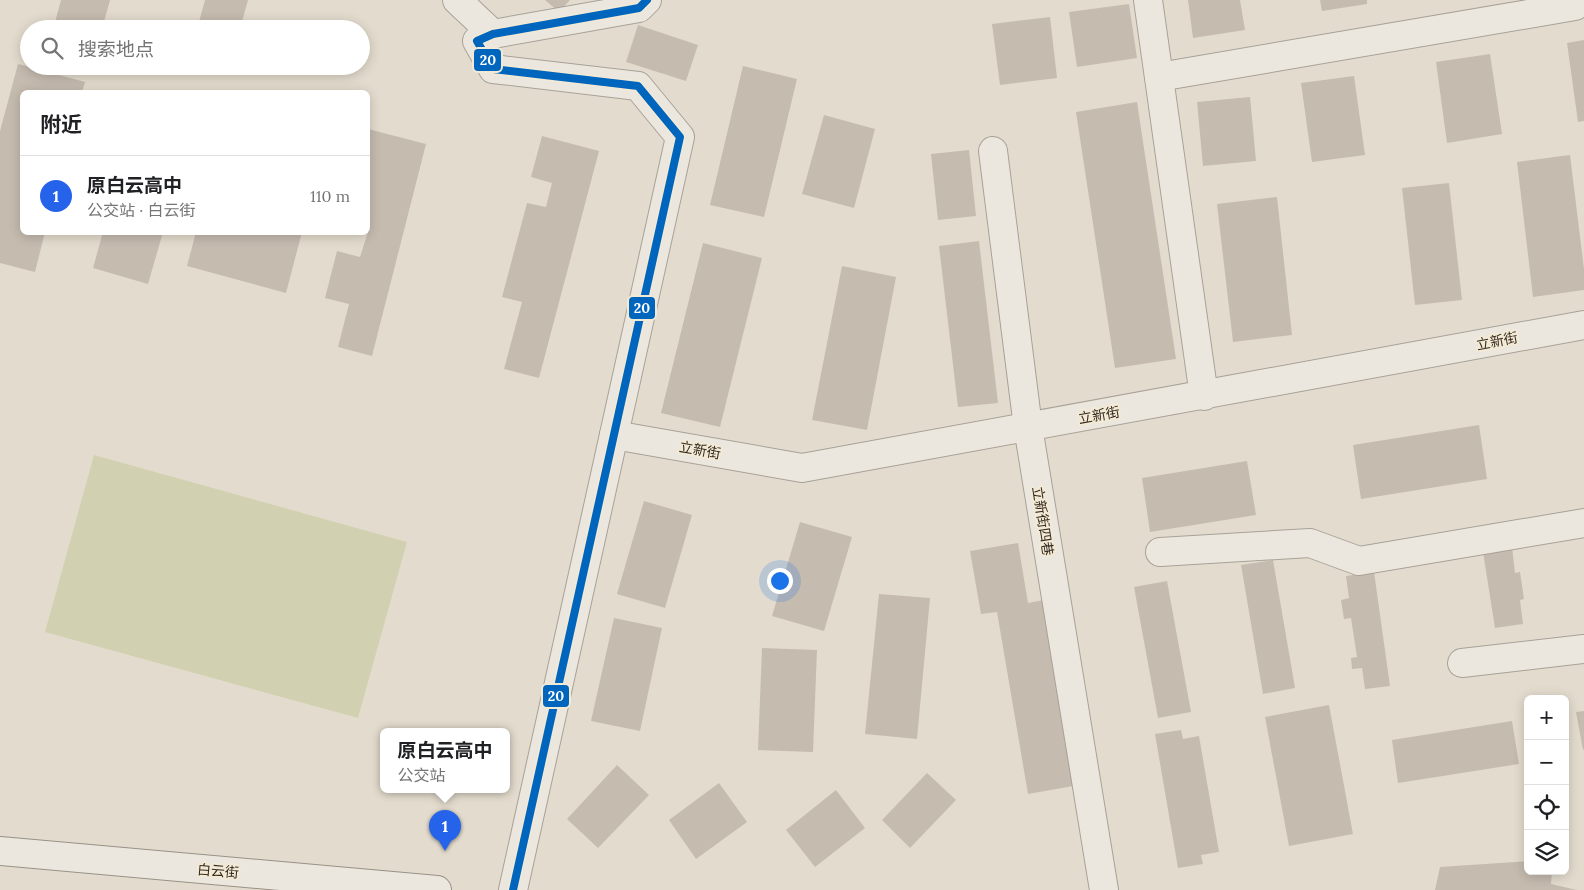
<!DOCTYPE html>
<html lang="zh">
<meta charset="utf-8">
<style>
body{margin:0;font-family:Lora,"Noto Sans SC",serif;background:#f2f2f2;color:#202124}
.controls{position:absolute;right:15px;bottom:15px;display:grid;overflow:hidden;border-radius:8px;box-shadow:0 2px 12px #0003}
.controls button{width:45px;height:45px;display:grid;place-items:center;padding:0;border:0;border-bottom:1px solid #e0e0e0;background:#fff;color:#202124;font:25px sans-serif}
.you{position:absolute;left:779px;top:580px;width:18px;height:18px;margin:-12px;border:4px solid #fff;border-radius:50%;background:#1a73e8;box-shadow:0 0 0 8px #1a73e833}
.badge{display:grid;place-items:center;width:32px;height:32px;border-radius:50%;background:#2563eb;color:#fff;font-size:16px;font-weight:700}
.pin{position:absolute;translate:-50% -41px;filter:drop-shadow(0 1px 2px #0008)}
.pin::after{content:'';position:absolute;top:26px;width:18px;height:15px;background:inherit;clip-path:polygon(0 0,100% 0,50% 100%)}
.popup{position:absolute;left:380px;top:728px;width:130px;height:65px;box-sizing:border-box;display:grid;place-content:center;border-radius:8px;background:#fff;filter:drop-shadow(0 1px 4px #0005);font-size:16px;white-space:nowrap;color:#757577}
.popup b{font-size:19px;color:#202124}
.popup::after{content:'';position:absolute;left:50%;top:100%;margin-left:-10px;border:10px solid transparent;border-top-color:#fff}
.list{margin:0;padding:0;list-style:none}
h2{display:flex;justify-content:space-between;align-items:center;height:65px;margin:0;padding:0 20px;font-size:21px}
h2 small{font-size:16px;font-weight:400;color:#757577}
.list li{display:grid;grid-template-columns:32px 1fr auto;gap:15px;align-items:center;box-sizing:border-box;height:80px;padding:0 20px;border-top:1px solid #e0e0e0}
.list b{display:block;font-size:19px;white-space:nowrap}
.list p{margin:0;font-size:16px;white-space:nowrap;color:#757577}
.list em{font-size:16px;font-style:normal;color:#757577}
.icon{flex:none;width:28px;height:28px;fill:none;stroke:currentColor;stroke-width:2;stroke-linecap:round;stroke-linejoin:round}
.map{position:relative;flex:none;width:1584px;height:890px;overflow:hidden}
.search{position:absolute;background:#fff;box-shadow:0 2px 12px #0003;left:20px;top:20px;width:350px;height:55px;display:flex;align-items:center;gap:12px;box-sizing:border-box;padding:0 18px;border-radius:28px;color:#757577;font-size:19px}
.panel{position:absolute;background:#fff;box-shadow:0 2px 12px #0003;left:20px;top:90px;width:350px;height:145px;border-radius:8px}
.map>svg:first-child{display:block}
</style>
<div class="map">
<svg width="1584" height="890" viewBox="0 0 1584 890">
<rect width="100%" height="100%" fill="#e3dcce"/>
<polygon fill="#d1d1b1" points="94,455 407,542 358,718 45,632"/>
<g fill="#c6bbaf">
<polygon points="61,0 110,0 102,29 62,29 54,26"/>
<polygon points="205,0 248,0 240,29 197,29"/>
<polygon points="545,0 570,0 559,12"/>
<polygon points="1188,0 1240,0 1245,30 1193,38"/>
<polygon points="1320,0 1367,0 1367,4 1322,11"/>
<polygon points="1129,4 1137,58 1077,67 1069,12"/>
<polygon points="1050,17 1057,78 1000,85 992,24"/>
<polygon points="638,25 698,45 686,81 626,62"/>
<polygon points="1584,40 1584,121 1578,122 1567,43"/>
<polygon points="1490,54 1502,134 1447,143 1436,62"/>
<polygon points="18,64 85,82 82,92 22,92 22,232 45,232 35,272 0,263 0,131"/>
<polygon points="743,66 797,79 764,217 710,205"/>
<polygon points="1354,76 1365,155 1312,162 1301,83"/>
<polygon points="1250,97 1256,161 1203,166 1197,102"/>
<polygon points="1137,102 1176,359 1115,368 1076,112"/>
<polygon points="824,115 875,129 854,208 802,194"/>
<polygon points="368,129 426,144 372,356 338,347 349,304 325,298 337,251 360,257 368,232"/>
<polygon points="542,136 599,151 539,378 504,369 522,302 502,297 527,203 546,207 552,183 531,177"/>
<polygon points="969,150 976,216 938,220 931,154"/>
<polygon points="1570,155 1584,269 1584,290 1533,297 1517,162"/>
<polygon points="1449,183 1462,300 1415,305 1402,188"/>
<polygon points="1277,197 1292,335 1233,342 1217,204"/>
<polygon points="103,232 163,232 148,284 93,268"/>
<polygon points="196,232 302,232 286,293 187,266"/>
<polygon points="979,241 998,403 958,407 939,246"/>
<polygon points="703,243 762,258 720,427 661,413"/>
<polygon points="842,266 896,277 867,430 812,420"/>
<polygon points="1479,425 1487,479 1361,499 1353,445"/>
<polygon points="1247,461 1256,515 1150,532 1142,478"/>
<polygon points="644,501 692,515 665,608 617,594"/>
<polygon points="800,522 852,537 824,631 772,616"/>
<polygon points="1018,543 1028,603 1049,599 1079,785 1028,794 997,612 981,614 970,551"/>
<polygon points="1512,547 1515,573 1520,572 1524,599 1520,600 1523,624 1495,628 1483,552"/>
<polygon points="1273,560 1295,688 1263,694 1241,565"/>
<polygon points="1374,572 1390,686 1365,689 1362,668 1352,669 1351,658 1357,657 1351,618 1344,619 1341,600 1349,598 1346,576"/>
<polygon points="1167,581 1191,712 1158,718 1134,587"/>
<polygon points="879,594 930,598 917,739 865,734"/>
<polygon points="614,618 662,628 640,731 591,721"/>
<polygon points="762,648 817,650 813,752 758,750"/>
<polygon points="1329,705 1353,834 1289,846 1265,717"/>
<polygon points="1584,711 1584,749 1583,750 1576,712"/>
<polygon points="1512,721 1519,764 1398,783 1392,740"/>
<polygon points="1181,730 1183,739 1199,736 1219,852 1201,855 1203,864 1178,868 1155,734"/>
<polygon points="617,765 649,795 598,848 567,819"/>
<polygon points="927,773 956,800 910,848 882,820"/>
<polygon points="719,783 747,822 696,859 669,820"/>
<polygon points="836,790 865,828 815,867 786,830"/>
<polygon points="1528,861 1528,871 1552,871 1551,884 1577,890 1435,890 1440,867"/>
</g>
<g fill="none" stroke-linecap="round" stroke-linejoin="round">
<g stroke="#a8a197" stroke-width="30">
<g id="street">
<polyline points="457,0 493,34"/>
<polyline points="1148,0 1204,396"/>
<polyline points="1159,77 1575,6 1584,0"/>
<polyline points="993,151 1028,427 1104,890"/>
<polyline points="614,435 802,468 1584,325"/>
<polyline points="1160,552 1310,543 1359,561 1584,523"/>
<polyline points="1462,663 1584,649"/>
<polyline points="513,890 680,137 638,86 493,69 477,41 493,34 639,8 647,0"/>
</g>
</g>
<g stroke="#989186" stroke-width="30">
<polyline id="secondary" points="0,851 437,890"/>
</g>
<use href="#street" stroke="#ebe7df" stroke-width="28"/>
<use href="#secondary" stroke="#ebe7df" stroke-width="28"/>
<g stroke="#f3ead5" stroke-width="11">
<polyline id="bus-1" points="513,890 680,137 638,86 493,69 477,41 493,34 639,8 647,0"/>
</g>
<use href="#bus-1" stroke="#0065bd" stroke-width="8"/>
</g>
<g text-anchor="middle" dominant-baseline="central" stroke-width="4" stroke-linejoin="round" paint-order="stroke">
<g font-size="14" fill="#362a20" stroke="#f3ead5">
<text transform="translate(1497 341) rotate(-11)">立新街</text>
<text transform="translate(1099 415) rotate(-10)">立新街</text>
<text transform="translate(700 450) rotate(10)">立新街</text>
<text transform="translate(1043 521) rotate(81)">立新街四巷</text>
<text transform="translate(218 871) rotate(5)">白云街</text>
</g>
</g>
<g stroke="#f3ead5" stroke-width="2">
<rect x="473" y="48" width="29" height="24" rx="5" fill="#0065bd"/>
<rect x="628" y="296" width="28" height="24" rx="5" fill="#0065bd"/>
<rect x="542" y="684" width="28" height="24" rx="5" fill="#0065bd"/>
</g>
<g font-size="14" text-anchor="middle" font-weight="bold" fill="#fff">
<text x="488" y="65">20</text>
<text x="642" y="313">20</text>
<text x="556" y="701">20</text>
</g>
</svg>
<div class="controls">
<button>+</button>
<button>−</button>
<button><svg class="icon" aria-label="locate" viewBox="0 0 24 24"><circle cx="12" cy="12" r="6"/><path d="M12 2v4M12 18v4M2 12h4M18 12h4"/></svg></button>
<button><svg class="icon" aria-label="layers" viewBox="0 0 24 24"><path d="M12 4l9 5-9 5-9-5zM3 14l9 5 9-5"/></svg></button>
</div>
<div class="you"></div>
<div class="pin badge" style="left:445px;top:851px">1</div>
<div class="popup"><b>原白云高中</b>公交站</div>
<div class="search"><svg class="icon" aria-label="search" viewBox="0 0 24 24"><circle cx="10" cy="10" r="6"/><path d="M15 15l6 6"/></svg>搜索地点</div>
<section class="panel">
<h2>附近<small></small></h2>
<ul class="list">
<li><span class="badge">1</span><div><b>原白云高中</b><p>公交站 · 白云街</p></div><em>110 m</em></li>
</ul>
</section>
</div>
